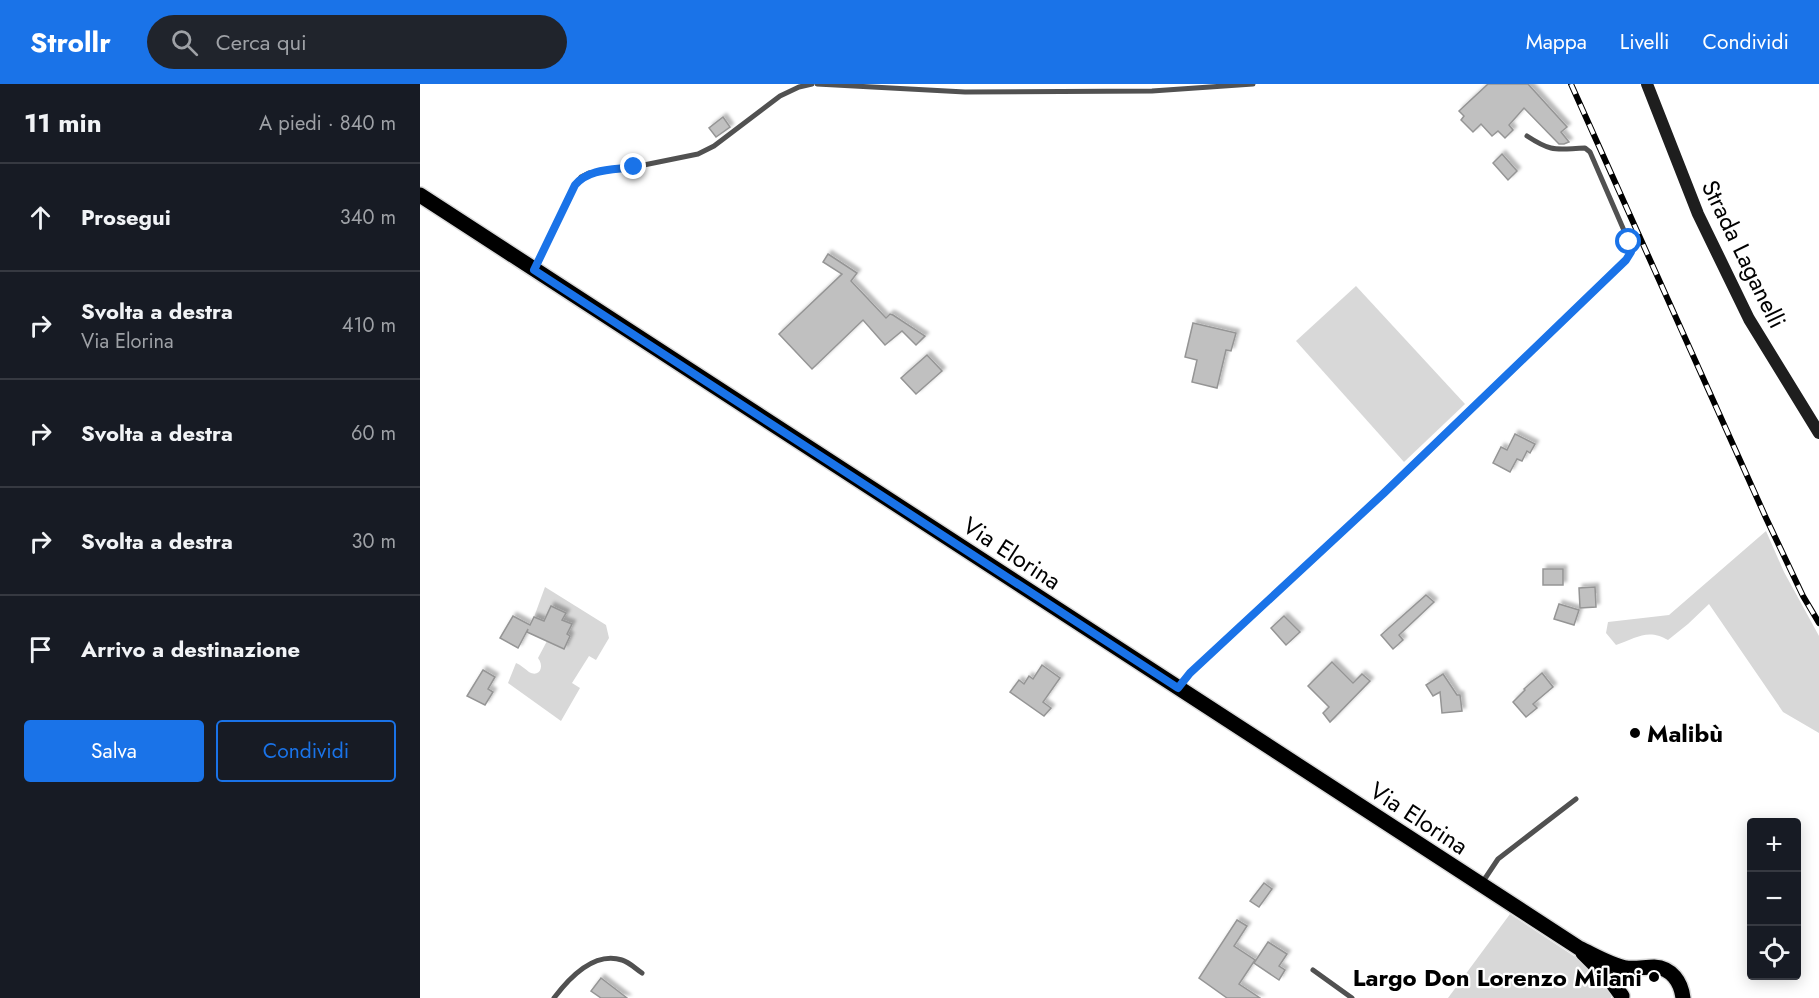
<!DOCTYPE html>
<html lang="it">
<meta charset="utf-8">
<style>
body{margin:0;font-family:Jost,sans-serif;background:#20242c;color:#f1f3f6}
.controls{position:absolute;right:18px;bottom:18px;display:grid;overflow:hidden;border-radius:6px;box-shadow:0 3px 15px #0003}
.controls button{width:54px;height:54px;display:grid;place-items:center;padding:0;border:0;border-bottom:2px solid #363941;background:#171b24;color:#f1f3f6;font:30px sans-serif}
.stop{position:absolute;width:18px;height:18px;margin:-14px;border:4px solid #1a73e8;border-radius:50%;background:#fff}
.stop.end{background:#1a73e8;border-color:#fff;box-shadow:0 2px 6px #0008}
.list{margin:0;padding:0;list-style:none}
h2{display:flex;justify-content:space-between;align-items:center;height:78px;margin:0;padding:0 24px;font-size:26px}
h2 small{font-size:20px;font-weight:400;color:#9ea1a6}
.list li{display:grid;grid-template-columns:39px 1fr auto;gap:18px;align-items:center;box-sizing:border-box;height:108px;padding:0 24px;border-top:2px solid #363941}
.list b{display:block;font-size:22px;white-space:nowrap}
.list p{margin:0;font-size:20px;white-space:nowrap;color:#9ea1a6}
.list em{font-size:20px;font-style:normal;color:#9ea1a6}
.actions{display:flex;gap:12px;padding:18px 24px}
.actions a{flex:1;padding:14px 0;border:2px solid #1a73e8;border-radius:6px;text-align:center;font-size:21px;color:#1a73e8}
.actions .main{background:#1a73e8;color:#fff}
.icon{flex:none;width:33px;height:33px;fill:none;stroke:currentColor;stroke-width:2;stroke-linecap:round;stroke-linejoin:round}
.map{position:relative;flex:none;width:1399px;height:914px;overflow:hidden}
header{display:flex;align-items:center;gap:36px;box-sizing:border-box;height:84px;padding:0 30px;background:#1a73e8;color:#fff}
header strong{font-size:28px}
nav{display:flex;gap:33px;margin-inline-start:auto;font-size:21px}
.search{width:420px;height:54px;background:#20242c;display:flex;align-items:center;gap:15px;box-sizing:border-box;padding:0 21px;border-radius:33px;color:#9ea1a6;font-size:22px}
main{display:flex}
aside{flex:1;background:#171b24}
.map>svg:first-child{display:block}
</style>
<header>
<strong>Strollr</strong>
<div class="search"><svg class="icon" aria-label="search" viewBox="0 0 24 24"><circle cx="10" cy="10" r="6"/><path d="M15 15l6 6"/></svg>Cerca qui</div>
<nav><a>Mappa</a><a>Livelli</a><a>Condividi</a></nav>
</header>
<main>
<aside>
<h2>11 min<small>A piedi · 840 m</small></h2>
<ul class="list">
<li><svg class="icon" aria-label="ahead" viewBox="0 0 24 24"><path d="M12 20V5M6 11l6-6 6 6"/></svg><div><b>Prosegui</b></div><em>340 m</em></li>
<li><svg class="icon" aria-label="right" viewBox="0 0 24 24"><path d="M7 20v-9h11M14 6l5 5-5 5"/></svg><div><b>Svolta a destra</b><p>Via Elorina</p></div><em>410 m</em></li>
<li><svg class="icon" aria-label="right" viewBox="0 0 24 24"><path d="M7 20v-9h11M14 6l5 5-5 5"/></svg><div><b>Svolta a destra</b></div><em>60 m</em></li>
<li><svg class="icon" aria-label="right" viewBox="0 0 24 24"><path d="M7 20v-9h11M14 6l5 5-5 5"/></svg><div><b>Svolta a destra</b></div><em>30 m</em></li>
<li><svg class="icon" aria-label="arrive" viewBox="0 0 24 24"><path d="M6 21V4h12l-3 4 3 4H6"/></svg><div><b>Arrivo a destinazione</b></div></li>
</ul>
<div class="actions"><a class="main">Salva</a><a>Condividi</a></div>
</aside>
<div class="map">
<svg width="1399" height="914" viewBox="0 0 1399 914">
<defs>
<filter id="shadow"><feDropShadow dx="3.5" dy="-3.5" stdDeviation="1.5" flood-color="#0004"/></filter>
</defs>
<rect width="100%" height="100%" fill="#fff"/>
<g fill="#d8d8d8">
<polygon points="936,202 1045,320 984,378 876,257"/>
<path d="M1346,447L1364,488L1399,552V649L1363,628L1289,520L1268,540L1248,556C1228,544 1216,554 1196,561L1186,549L1188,538L1249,531Z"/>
<path d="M125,503L186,541L189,554L176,576L169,572L152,599L160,604L141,637L88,599L96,579C101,581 105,585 109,588C119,594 125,583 118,574L127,557L150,552L147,550L151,541L142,536L145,529L131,522L126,538L114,533Z"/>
<polygon points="1090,830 1160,876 1191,907 1191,914 1028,914"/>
</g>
<g fill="#c0c0c0" stroke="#959595" stroke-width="1.5" filter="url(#shadow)">
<polygon points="1068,0 1108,0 1147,43 1141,48 1149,58 1144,60 1139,60 1104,24 1089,41 1093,46 1085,54 1078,47 1072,52 1061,40 1053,48 1041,36 1044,32 1039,27"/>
<polygon points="303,33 310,43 296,53 289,44"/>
<polygon points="1082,70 1097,87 1088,96 1073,79"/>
<polygon points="408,170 437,189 431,197 466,234 470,230 473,231 505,252 496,261 482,247 465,261 443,236 392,285 359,250 422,190 403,178"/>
<polygon points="773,239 816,249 811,267 806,266 797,304 772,298 777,276 765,273"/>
<polygon points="507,271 522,287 496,310 481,294"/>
<polygon points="1095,350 1115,360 1110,369 1107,367 1102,377 1097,375 1090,388 1073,379 1081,363 1087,366"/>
<rect x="1123" y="485" width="20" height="16"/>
<polygon points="1175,503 1176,523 1160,524 1159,504"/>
<polygon points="1006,511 1014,518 979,551 983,556 973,565 961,551"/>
<polygon points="1139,520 1159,526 1154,541 1134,535"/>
<polygon points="131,522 146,529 142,536 152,540 147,550 150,552 144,565 107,548 108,545 98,564 80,554 93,532 110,541 114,533 124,537"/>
<polygon points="864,532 880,548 866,561 851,544"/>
<polygon points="912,578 933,599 942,590 950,597 910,638 903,629 909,623 888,602"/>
<polygon points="622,581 640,594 623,618 631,624 624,632 590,608 599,596 604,600 609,592 613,595"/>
<polygon points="63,586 75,593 68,605 73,608 65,621 47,612"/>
<polygon points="1122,589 1133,603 1113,620 1117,624 1106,633 1093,618 1105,606 1104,605"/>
<polygon points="1023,590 1037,611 1040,611 1042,627 1022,629 1020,608 1013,612 1006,601"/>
<polygon points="844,799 852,805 839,823 830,817"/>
<polygon points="817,836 827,842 814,862 835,876 819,900 840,914 807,914 779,894"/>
<polygon points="848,858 867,870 859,882 865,886 859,896 834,879"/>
<polygon points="181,894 207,914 181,914 171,907"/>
</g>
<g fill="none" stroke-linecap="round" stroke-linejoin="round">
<g stroke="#dbdbdb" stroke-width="18">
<g id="primary">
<path d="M0,111L1159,864C1174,871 1190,881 1206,884C1216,885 1225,883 1234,883C1252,884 1261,898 1263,914"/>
<polyline points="1163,869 1191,897 1202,912"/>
</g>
</g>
<g stroke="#515151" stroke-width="5">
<polyline points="397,0 545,8 732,7 833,0"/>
<polyline points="115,184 155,101 161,93 169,89 214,83 278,70 294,62 360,12 379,3 392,0"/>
<path d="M759,603L770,589L964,409L1206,176L1211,168L1209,158L1170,68L1165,64C1136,65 1133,69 1107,52"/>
<polyline points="1062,799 1078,775 1156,715"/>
<polyline points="893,886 932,914"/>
<path d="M134,914C149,894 174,867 202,876C209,878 216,885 222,889"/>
</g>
<polyline stroke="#1e1e1e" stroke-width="12" points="1227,0 1278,130 1329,235 1399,349"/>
<use href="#primary" stroke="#000" stroke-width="15"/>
<g stroke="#000" stroke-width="6">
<polyline id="rail" points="1151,0 1346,434 1383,512 1399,539"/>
</g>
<use href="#rail" stroke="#fff" stroke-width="4" stroke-dasharray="11" stroke-linecap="butt"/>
</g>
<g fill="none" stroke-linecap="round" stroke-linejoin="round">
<path stroke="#1a73e8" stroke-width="8" d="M214,83C194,86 169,84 155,101L114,186L758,604L770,589L964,409L1206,176L1211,168L1209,158"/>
</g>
<g fill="#000" stroke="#fff" stroke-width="2">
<circle cx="1215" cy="649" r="6"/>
<circle cx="1234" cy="893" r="6"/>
</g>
<g text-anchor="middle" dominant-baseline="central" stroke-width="4.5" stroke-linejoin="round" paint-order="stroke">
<g font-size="24" fill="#000" stroke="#fff">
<text transform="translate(1324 170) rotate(64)">Strada Laganelli</text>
<text transform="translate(592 469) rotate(33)">Via Elorina</text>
<text transform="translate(999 734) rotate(33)">Via Elorina</text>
</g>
<g font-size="24" font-weight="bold" fill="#000" stroke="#fff" text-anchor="start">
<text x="1227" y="649">Malibù</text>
<text x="1222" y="893" text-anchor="end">Largo Don Lorenzo Milani</text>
</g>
</g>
</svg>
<div class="controls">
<button>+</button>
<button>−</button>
<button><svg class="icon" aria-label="locate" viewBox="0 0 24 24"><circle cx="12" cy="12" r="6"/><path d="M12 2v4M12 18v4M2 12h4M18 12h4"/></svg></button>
</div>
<div class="stop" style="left:1209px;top:158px"></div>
<div class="stop end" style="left:214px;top:83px"></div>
</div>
</main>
